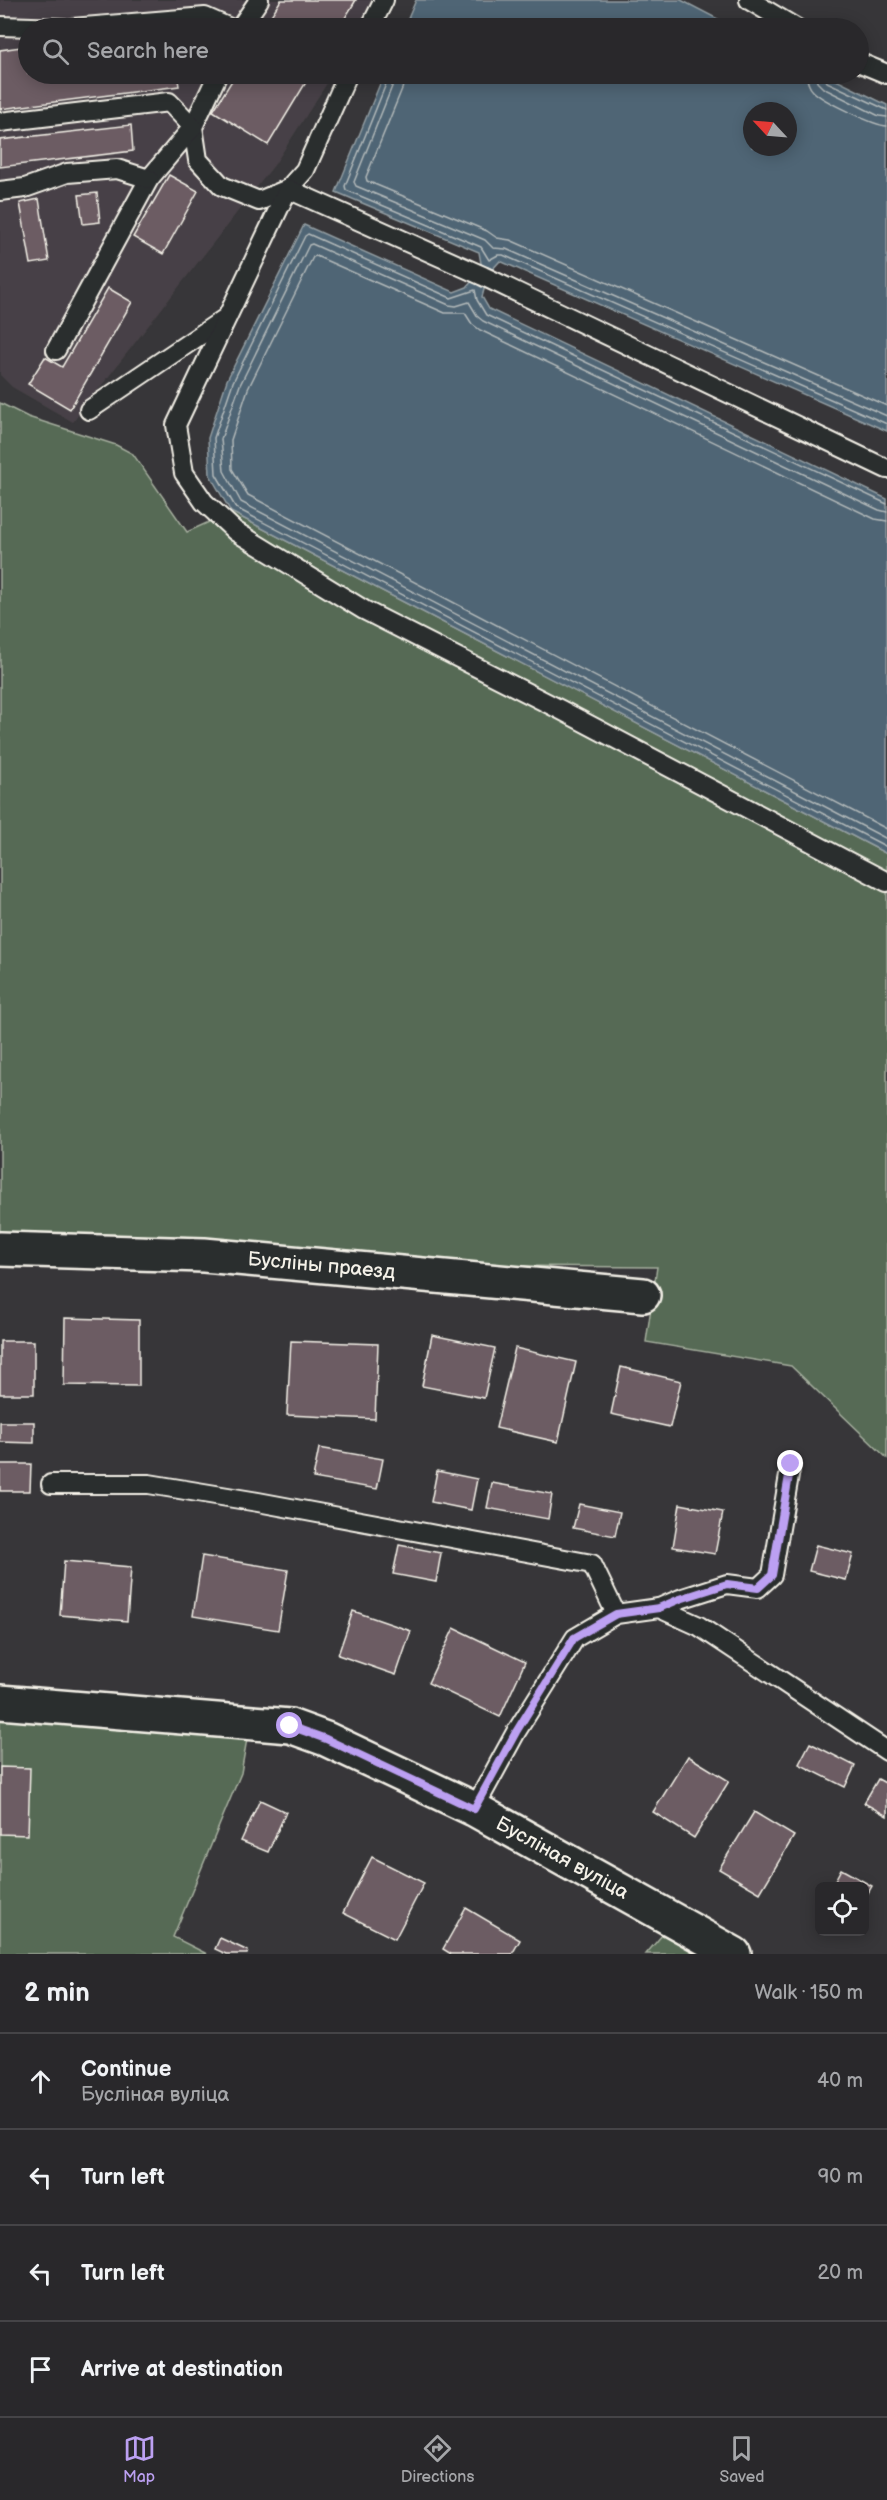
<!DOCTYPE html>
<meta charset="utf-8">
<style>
body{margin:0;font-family:"Balsamiq Sans",sans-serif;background:#313033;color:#f1f3f6}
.controls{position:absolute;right:18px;bottom:18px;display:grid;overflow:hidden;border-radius:9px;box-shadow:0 3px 15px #0003}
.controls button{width:54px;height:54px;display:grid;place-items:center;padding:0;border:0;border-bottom:2px solid #454447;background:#29282b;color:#f1f3f6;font:30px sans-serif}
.compass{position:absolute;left:743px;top:102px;width:54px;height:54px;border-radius:50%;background:#29282b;box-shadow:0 3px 15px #0003;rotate:296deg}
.stop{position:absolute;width:18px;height:18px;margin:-14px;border:4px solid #bca0f2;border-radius:50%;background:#fff}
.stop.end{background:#bca0f2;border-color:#fff;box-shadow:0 2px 6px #0008}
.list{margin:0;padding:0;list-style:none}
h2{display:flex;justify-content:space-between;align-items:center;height:78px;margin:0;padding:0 24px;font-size:26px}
h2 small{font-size:20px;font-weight:400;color:#a5a6a9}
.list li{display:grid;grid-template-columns:39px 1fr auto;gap:18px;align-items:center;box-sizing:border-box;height:96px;padding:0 24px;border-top:2px solid #454447}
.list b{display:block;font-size:22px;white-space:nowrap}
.list p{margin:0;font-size:20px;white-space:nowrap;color:#a5a6a9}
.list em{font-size:20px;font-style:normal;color:#a5a6a9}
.icon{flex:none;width:33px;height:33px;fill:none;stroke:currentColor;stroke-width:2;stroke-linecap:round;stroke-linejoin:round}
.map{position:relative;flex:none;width:887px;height:1954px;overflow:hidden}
.search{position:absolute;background:#29282b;box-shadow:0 3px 15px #0003;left:18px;right:18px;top:18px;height:66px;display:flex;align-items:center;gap:15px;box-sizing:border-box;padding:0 21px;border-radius:33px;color:#a5a6a9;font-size:22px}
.sheet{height:462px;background:#29282b}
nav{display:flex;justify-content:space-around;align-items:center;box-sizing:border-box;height:84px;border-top:2px solid #454447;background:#29282b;font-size:16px;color:#a5a6a9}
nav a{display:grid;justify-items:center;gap:3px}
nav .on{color:#bca0f2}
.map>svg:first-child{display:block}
</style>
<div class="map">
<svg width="887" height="1954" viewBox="0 0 887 1954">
<rect width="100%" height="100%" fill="#373639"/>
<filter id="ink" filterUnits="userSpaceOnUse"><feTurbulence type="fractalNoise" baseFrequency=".0167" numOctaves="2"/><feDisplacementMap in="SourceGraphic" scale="12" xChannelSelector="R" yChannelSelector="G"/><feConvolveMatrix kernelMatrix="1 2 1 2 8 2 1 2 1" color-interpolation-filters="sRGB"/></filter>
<g filter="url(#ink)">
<polygon fill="#474146" points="0,0 380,0 361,28 28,28 28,74 333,74 275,164 73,422 12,387 0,375"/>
<g fill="#566a55" stroke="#a5ae9e" stroke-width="1.5">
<polygon points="0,403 28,417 116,445 133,454 187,532 231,512 887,854 887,1458 791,1366 646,1342 657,1267 496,1266 347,1250 216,1242 0,1237"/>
<polygon points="0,1714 172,1729 247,1739 241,1773 173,1937 207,1954 0,1954"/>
<polygon points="663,1934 698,1954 646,1954"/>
</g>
<g fill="#506574" stroke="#929da2" stroke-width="1.5" fill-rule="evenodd">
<polygon points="416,0 681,0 735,28 404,28"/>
<path d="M384,74H824L887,105V431L500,261L489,273L482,269L479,252L336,192ZM752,111H788V147H752Z"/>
<polygon points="304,225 454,292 467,287 473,280 485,286 482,297 489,309 887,499 887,854 231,512 210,475 208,438 227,380"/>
</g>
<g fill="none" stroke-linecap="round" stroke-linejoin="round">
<g stroke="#b2b9ba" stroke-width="1.5">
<polyline points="390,74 345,186 346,190 481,247 489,260 498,255 503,255 887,424"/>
<polyline points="397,74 354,182 356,186 485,240 493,248 506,249 887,416"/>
<polyline points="406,74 404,84 366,177 367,181 487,231 497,238 510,240 887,406"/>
<path d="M806,74C807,80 808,86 813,91C821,100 875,126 887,126"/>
<polyline points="815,74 817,82 823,88 879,116 887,117"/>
<polyline points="823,74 827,82 887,110"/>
<polyline points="887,504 486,315 477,300 475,290 451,298 308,234 305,236 233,382 214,438 216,474 236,508 887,847"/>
<polyline points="887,512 879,510 483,321 478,317 469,302 456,306 449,305 312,244 309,245 240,385 221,439 224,471 241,502 887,839"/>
<polyline points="887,521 875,519 480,330 472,324 465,313 445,313 316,256 313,257 248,389 231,440 232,469 248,495 887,829"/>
</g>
</g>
<g fill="#6c5b63" stroke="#f4f1e8" stroke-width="1.5">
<polygon points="281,0 356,0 339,28 263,28"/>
<polygon points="28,46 28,74 177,74 179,86 0,109 0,50"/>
<polygon points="236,74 311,74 268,145 213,111"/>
<polygon points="131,125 133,151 0,167 0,140"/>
<polygon points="169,175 198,191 163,254 133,237"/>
<polygon points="97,193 100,222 83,224 79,195"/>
<polygon points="39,199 49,261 31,264 20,203"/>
<polygon points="108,288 132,302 70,409 28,384 45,357 62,367"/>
<polygon points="65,1318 139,1320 139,1386 64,1385"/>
<polygon points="432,1335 495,1348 484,1398 422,1386"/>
<rect x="0" y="1341" width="34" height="53"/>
<polygon points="291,1341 378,1344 375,1419 287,1415"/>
<polygon points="515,1348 576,1362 558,1442 496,1428"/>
<polygon points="621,1367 681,1381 670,1427 611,1414"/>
<polygon points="0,1422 34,1422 34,1443 0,1442"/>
<polygon points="319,1448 383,1459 377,1489 313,1478"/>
<polygon points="0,1464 31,1464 30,1491 0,1491"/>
<polygon points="437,1471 477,1479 471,1510 431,1502"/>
<polygon points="492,1483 552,1494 548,1519 487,1508"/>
<polygon points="579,1504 620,1512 615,1536 573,1528"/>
<polygon points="680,1504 723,1512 715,1554 673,1547"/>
<polygon points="399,1545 441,1553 436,1582 393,1574"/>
<polygon points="816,1545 853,1554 846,1580 809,1571"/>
<polygon points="202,1556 288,1570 278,1630 193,1616"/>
<polygon points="64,1561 131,1567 127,1621 60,1615"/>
<polygon points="353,1611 411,1631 396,1675 338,1655"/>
<polygon points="454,1628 525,1662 500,1717 428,1683"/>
<polygon points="810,1743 855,1766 845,1787 799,1764"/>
<polygon points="688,1756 729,1781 694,1838 653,1812"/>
<polygon points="0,1767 30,1768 28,1835 0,1834"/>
<polygon points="878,1779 887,1784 887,1816 864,1803"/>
<polygon points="260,1800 286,1812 268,1852 241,1841"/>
<polygon points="754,1812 794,1836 760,1893 719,1869"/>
<polygon points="372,1857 424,1883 395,1939 343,1913"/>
<polygon points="841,1869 872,1886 864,1900 864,1886 832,1886"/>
<polygon points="466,1908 520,1940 512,1954 451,1954 443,1949"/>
<polygon points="220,1938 248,1951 247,1954 226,1954 215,1949"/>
</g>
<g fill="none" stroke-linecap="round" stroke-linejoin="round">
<g stroke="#f4f1e8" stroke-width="22">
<g id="lane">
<polyline points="749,0 796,28"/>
<polyline points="0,26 64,28"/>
<polyline points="72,28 205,17 230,28"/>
<polyline points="240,28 259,0"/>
<polyline points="370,28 384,0"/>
<polyline points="858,62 887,74"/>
<polyline points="218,74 193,127 198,160 222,186 259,201 288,189 305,170 348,74"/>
<polyline points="0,122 169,102 193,127 149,179 56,350"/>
<polyline points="0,191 25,188 67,173 117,169 149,179"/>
<polyline points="89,410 227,317"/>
<polyline points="887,469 483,276 288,189 176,425 184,473 204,502 235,531 364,610 561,710 887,882"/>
<polyline points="51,1484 149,1484 258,1502 592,1564 616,1614"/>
<polyline points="659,1608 680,1599 727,1584 758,1588 772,1575 791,1464"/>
<polyline points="474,1809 516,1732 575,1638 616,1614 659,1608 699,1626 887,1751"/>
</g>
</g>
<g stroke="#f4f1e8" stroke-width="38">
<g id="street">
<path id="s1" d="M0,1249L204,1255L643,1295"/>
<path id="s2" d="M0,1702L290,1726L326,1739L474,1809L734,1954"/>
</g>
</g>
<use href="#lane" stroke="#2a2d2e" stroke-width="18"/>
<use href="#street" stroke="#2a2d2e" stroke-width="33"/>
</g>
</g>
<g fill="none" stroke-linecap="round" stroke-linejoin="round" filter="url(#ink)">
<polyline stroke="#bca0f2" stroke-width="8" points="290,1726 326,1739 474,1809 516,1732 574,1638 616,1614 659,1608 680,1599 727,1584 758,1588 772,1575 791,1464"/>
</g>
<g text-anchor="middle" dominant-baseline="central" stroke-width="5" stroke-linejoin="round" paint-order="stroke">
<g font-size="20" fill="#f4f1e8" stroke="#2a2d2e">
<text stroke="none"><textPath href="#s1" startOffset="322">Бусліны праезд</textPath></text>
<text stroke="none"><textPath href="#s2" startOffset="594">Бусліная вуліца</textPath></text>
</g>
</g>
</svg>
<div class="controls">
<button><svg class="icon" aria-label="locate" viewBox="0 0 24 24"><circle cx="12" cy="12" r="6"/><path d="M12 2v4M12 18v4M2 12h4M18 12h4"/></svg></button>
</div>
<svg class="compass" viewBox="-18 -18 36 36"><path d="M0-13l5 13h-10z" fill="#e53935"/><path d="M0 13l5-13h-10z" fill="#a5a6a9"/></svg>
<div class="stop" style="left:290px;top:1726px"></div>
<div class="stop end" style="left:791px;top:1464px"></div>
<div class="search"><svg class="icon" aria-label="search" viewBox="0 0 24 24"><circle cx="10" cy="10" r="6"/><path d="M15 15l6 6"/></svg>Search here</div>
</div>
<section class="sheet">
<h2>2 min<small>Walk · 150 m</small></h2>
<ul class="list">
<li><svg class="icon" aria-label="ahead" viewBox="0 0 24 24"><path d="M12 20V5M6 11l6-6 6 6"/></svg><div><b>Continue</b><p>Бусліная вуліца</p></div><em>40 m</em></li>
<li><svg class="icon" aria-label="left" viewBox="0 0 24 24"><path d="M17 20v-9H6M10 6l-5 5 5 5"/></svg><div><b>Turn left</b></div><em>90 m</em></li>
<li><svg class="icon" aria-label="left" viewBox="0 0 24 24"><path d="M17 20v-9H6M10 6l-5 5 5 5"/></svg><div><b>Turn left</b></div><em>20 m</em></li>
<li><svg class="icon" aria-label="arrive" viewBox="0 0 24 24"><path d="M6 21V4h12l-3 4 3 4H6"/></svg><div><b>Arrive at destination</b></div></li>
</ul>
</section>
<nav>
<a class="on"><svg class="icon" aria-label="map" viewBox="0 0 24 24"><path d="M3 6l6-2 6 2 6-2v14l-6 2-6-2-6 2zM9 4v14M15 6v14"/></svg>Map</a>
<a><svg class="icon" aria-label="directions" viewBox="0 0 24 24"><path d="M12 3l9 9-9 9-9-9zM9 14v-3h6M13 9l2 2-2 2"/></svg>Directions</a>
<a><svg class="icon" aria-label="saved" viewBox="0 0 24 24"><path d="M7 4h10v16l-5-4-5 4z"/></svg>Saved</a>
</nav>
